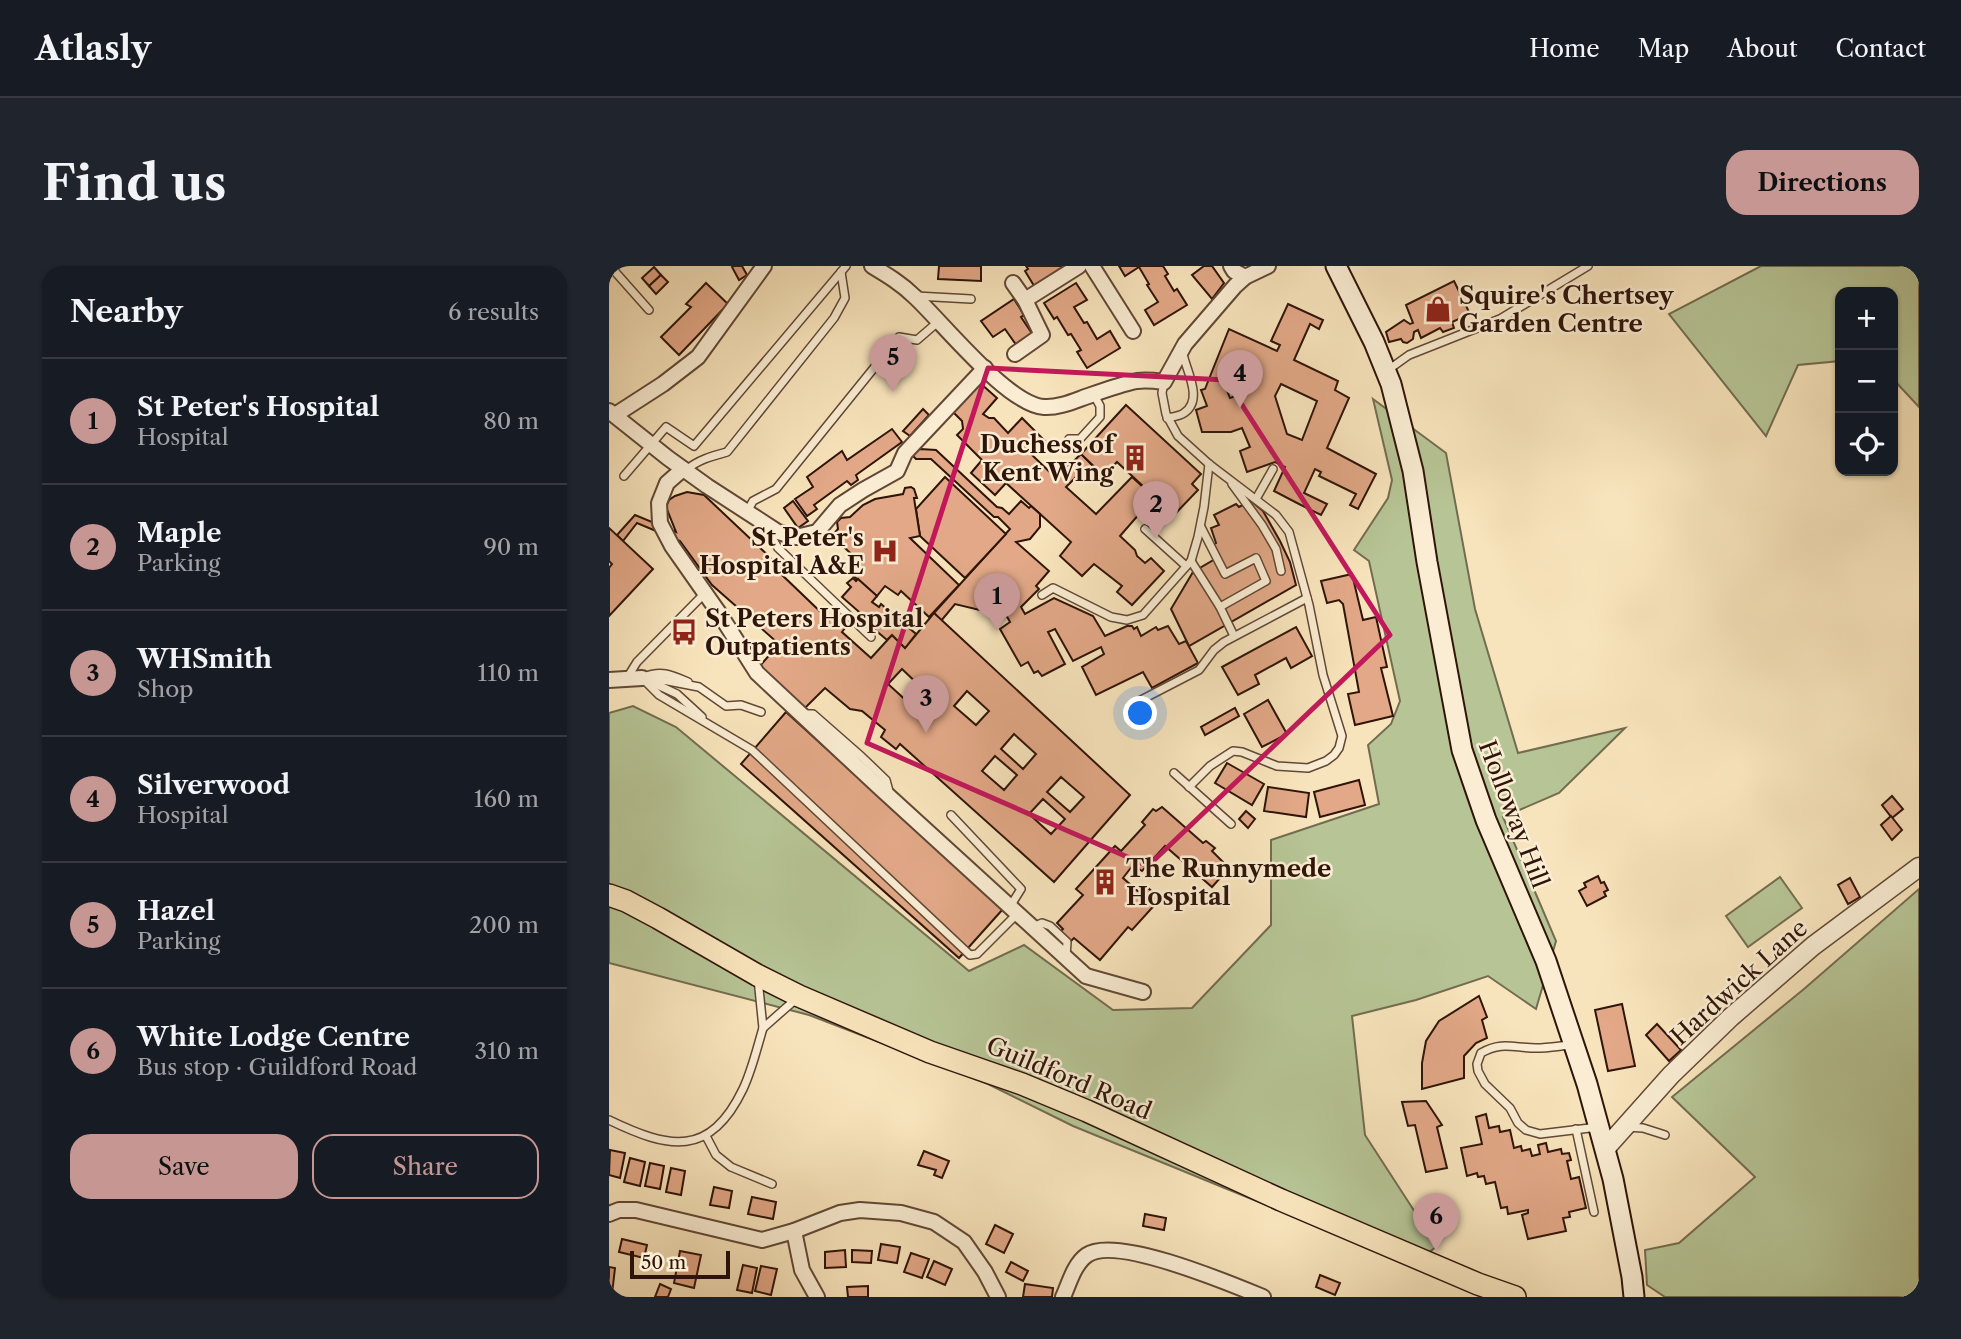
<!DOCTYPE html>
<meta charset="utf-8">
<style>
body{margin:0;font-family:"Libre Caslon Text",serif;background:#20242c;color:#f1f3f6}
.controls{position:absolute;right:21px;top:21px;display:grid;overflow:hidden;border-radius:14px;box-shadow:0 2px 5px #0004}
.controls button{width:63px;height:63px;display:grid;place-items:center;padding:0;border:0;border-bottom:2px solid #363941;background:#171b24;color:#f1f3f6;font:35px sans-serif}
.scale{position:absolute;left:21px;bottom:18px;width:100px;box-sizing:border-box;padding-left:7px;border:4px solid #2f1409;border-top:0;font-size:19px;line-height:24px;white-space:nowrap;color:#2f1409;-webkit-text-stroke:5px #faedd3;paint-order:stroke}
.you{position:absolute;left:532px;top:448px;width:24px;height:24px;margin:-18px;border:5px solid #fff;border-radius:50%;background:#1a73e8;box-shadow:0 0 0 10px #1a73e833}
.badge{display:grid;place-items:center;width:46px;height:46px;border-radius:50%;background:#c59692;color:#111;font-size:23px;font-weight:700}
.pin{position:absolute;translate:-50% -58px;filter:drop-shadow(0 2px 4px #0008)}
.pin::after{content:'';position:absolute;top:37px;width:24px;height:21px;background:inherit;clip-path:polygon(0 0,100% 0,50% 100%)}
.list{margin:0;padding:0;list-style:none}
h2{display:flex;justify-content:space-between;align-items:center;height:91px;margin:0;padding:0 28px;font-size:30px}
h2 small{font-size:23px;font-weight:400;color:#9ea1a6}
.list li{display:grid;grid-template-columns:46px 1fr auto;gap:21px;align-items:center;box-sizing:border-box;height:126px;padding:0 28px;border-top:2px solid #363941}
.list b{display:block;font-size:26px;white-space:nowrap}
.list p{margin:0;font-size:23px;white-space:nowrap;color:#9ea1a6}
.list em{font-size:23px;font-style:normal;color:#9ea1a6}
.actions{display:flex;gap:14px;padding:21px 28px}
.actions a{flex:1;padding:16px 0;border:2px solid #c59692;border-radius:21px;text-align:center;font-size:24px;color:#c59692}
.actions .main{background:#c59692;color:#111}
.icon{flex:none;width:38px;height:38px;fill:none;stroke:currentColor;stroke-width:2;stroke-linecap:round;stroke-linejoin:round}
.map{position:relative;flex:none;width:1310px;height:1031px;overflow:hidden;border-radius:21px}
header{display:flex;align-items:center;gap:42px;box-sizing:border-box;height:98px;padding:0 35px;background:#171b24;border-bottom:2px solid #363941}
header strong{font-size:33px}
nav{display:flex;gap:38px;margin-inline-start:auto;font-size:24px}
.intro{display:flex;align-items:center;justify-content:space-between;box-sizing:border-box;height:168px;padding:0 42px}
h1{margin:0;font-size:49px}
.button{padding:18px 32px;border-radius:21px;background:#c59692;color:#111;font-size:24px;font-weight:700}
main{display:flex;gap:42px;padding:0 42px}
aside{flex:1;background:#171b24;border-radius:21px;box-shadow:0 2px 5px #0004}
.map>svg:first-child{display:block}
</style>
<header>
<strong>Atlasly</strong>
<nav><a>Home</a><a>Map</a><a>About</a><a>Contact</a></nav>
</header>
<div class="intro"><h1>Find us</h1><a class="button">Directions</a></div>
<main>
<aside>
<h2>Nearby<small>6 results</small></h2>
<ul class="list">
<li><span class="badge">1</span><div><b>St Peter's Hospital</b><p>Hospital</p></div><em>80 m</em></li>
<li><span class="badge">2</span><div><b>Maple</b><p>Parking</p></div><em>90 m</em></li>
<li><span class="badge">3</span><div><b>WHSmith</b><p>Shop</p></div><em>110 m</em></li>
<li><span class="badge">4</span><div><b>Silverwood</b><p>Hospital</p></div><em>160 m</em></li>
<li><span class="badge">5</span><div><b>Hazel</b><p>Parking</p></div><em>200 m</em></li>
<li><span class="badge">6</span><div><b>White Lodge Centre</b><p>Bus stop · Guildford Road</p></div><em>310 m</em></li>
</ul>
<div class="actions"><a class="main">Save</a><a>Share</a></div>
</aside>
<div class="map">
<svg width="1310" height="1031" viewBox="0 0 1310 1031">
<rect width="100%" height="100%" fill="#f8e4bc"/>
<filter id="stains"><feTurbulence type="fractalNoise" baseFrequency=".00286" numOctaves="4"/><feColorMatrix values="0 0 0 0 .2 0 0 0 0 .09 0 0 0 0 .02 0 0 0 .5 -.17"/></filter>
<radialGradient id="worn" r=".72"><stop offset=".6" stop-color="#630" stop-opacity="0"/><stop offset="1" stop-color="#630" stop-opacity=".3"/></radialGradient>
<g fill="#b7c596" stroke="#736c50" stroke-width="2">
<polygon points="1152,0 1303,0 1310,11 1310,141 1284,113 1284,26 1231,26 1231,95 1189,99 1157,170 1060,48"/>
<polygon points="764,133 837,187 866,343 909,487 1016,462 950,527 894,551 947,675 927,743 879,710 807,734 743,750 756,869 828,980 804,999 464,860 379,818 200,749 0,697 0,447 24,440 67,461 360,705 415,679 504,744 583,742 662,659 662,574 770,538 759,479 782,458 791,435 760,295 745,284 779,232 783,214"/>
<polygon points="1171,611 1193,642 1139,681 1117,650"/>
<polygon points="1310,623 1310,1031 1056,1031 1038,1019 1036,984 1070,977 1146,911 1063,831 1195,723"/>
</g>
<g fill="#e2a887" stroke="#2f1409" stroke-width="2" fill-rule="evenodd">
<polygon points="125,0 133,0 138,9 130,14 123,1"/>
<polygon points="330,0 372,0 372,15 329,13"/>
<polygon points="417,0 458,0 427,23 416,5 419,3"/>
<polygon points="510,0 554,0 559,8 556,10 565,25 568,23 578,39 545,59 536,44 549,36 538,19 540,18 530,1 516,10"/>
<polygon points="595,0 603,0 615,17 603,33 583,9"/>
<polygon points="45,1 52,9 40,20 33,12"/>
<polygon points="52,9 59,16 47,28 40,20"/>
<polygon points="845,15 861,48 843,56 845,62 834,66 831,62 812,72 809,64 805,66 804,73 798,77 794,76 792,73 780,76 777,66 795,54 801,58 804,57 797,39"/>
<polygon points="97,17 119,38 70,89 52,71 82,41 77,38"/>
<polygon points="467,17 478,34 465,41 475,57 478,56 488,73 501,65 511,82 478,102 468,86 472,84 462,68 459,69 448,51 445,53 435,37"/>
<polygon points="405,33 415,49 412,51 424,69 408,80 396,63 384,71 372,55"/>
<path d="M679,38L714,54L710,63L701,58L685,94L729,115L726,124L740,132L718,182L767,208L749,243L741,239L747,228L710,210L712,206L706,203L695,227L718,238L712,249L690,238L665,225L676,201L666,196L638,206L631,185L641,181L633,162L622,166H593L587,144L598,140L592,124L596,123L620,63L668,85L671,79L662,75ZM626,97L643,104L635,118L638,126L621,132L615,117ZM672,118L708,135L693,174L678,168L666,130Z"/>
<polygon points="371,117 388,132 374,148 380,152 385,152 399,167 413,152 436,175 423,189 447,212 472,188 485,201 481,205 473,205 457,221 487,248 523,211 545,231 511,270 526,284 528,290 536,297 542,292 555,305 523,339 508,326 513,320 485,298 473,310 451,290 462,276 397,217 386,229 362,207 373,194 348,169 354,163 353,155 344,146"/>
<polygon points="517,139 592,208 583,218 589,224 565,249 508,196 495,210 472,188"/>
<polygon points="314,143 320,149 301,170 294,165"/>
<polygon points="283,163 293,176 247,209 249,214 242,219 238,215 205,239 208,243 198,250 186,233 204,221 198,211 233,185 238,194"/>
<polygon points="311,183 327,184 388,241 393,242 400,248 412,235 420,242 422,240 431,248 431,261 421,273 407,276 440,305 427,320 430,323 412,341 416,348 445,332 484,350 496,370 518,360 523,360 525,363 528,361 532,370 547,361 549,364 559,360 570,378 577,375 589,397 543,422 534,406 487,429 473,401 495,388 492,381 464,395 446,363 439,366 456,398 433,410 429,405 425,407 419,396 412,400 391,363 401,356 392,340 379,346 346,338 332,355 325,347 401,263 389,251 385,251 322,193 307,193 302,188"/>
<polygon points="336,211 397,268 356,312 311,270 307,243"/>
<polygon points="302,221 305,223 308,232 305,232 311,270 301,272 350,319 320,351 292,325 289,329 276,320 268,330 242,308 252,297 223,270 229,263 228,256 232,252 241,251 254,239 266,233 294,228 296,222"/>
<path d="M78,226L95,229L165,295L169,293L175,301L171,307L220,354L226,347L239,358L233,366L262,392L283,369L296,382L325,347L521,529L445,616L291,478L287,483L272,471L276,464L253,445L241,443L216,422L195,443L149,402L170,378L103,319L71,275L28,257L14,275L8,269L26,249L67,266L57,241L60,234L66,230ZM293,403L314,423L301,438L279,418ZM358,425L380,445L367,459L345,440ZM405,468L427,488L414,503L392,483ZM386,490L408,509L395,524L373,505ZM452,511L475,531L461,546L438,526ZM434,533L456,553L442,568L420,548Z"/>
<polygon points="184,235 199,255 189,262 175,242"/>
<polygon points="642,235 654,245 671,275 681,296 687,319 580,380 562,343 584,306 606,293 602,280 607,277 602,262 610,259 605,249 627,238 630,241"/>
<polygon points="0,262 44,303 0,350 0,302 3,298 0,295"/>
<polygon points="743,308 754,354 767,351 778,401 772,402 784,450 746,459 739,428 750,426 734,338 730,334 718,337 712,315"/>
<polygon points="244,312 247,315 249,313 268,330 263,336 270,341 272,338 307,368 296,382 283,369 278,374 265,363 268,358 261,350 258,353 233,331 242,321 238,317"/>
<polygon points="687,361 703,390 682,402 677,392 646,409 650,418 629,429 613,401"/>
<polygon points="659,434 678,468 653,481 635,448"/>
<polygon points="626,442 630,450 596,469 592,461"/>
<polygon points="177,446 394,643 350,692 132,498"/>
<polygon points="618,497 655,518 643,539 606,517"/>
<polygon points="750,514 756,539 711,551 705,526"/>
<polygon points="659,521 700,527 697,551 655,545"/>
<polygon points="1283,530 1294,543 1283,552 1273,539"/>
<polygon points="553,541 594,577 597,575 606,582 603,585 620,602 603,621 556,580 533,605 524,599 514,612 531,627 537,620 551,633 523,664 519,661 491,694 465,672 462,675 451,666 454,663 448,657 474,629 467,623 506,580 512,585 536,559 533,556 544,543 547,545"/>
<polygon points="637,545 646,553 639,562 630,553"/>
<polygon points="1282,550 1293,564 1283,574 1272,559"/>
<polygon points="989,610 992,617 995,616 999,624 995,626 997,630 978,640 970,625 977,621 975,617"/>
<polygon points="1241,612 1251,631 1239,638 1229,619"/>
<polygon points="870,730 878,751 873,754 878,772 867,777 855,790 855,812 813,823 813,797 817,775 830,755"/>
<polygon points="1013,738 1026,800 999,805 986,744"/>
<polygon points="1048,758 1072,784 1060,795 1037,769"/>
<polygon points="817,835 833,859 828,861 838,902 817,906 806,859 799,860 793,836"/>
<polygon points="877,848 880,862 890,860 891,866 901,864 905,882 912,880 913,885 921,883 923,890 931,888 929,879 937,877 939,886 952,883 953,888 960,887 962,894 958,895 962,913 970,911 977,942 960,946 961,951 954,952 957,965 919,973 913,949 919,947 919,944 899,948 898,941 892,942 886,916 877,918 875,910 869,911 868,907 858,910 852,882 873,878 867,851"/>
<polygon points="1,884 16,887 11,912 0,909"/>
<polygon points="315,885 340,895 333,912 325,909 327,904 309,899"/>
<polygon points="21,892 36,896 31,920 15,916"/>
<polygon points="41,897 55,900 51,923 36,920"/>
<polygon points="62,902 76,905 72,929 57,926"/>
<polygon points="105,921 123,925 120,942 101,939"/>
<polygon points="143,931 167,936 164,953 139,948"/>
<polygon points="536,948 557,952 555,964 534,960"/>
<polygon points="386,959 404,968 395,987 377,978"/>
<polygon points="13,973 38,979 35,992 10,986"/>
<polygon points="272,978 291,981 288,997 269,994"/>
<polygon points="236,984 237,1001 216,1002 216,986"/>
<polygon points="243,984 263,985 262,997 243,996"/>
<polygon points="71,985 92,989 85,1022 65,1017"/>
<polygon points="302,987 320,993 313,1012 295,1006"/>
<polygon points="325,995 343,1003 336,1019 318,1011"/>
<polygon points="402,996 419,1005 414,1015 397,1006"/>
<polygon points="134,999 148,1002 143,1027 128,1024"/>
<polygon points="152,1000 168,1003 162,1029 146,1025"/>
<polygon points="0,1001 6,1002 3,1028 0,1028"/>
<polygon points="711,1009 731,1017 726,1029 707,1021"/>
<polygon points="51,1018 62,1023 59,1031 46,1031"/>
<polygon points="416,1018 444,1022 443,1031 414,1031"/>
<polygon points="259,1020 259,1031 239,1031 238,1021"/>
</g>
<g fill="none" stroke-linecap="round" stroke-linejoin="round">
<g stroke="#614836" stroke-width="10">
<g id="service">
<polyline points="1,0 40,44"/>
<polyline points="307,30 362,33"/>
<polyline points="779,104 800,89 891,53 979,0"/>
<polyline points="555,116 553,127 557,148 569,170 600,198 667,249 680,266 700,339 714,409 733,470 730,482 725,489 717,495 699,502 668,500 633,486 624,485 601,500 580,521"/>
<path d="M558,152C563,151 571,150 575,147C595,134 577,104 574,88"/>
<polyline points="460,173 471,173 491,151 491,140 485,129"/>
<path d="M76,205C88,194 103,190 118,186L225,52L236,32L232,6"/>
<polyline points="15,210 57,161 85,180 237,0"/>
<polyline points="623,218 653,259 667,283 672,305"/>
<polyline points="647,233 664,203"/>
<polyline points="138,246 144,235 167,223 290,71 308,74 330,55"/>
<polyline points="592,261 616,308 647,292 657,315 611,341 625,370"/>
<polyline points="158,263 169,282 262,371"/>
<polyline points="536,263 577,300"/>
<polyline points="582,295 611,341"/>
<polyline points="433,329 444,322 502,351 518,354 534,349 582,295 589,271 595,241 600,198"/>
<path d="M34,411C52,404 61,408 79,416"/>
<polyline points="18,412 28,396 96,327"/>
<polyline points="33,412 50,429 143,484 361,689 368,688 408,648"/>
<polyline points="34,412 59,415 90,421 117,440 132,439 152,446"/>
<polyline points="40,415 68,428 93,451"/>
<polyline points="532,434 590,404 605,384 615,376 698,332"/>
<polyline points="193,448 204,448 253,491 277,514 281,529"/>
<polyline points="565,507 622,558"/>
<polyline points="342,549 412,623 402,639"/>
<polyline points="424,661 433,657 441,660 458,676 457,691"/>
<polyline points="149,713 154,762 187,733"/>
<path d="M961,779C950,780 939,782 927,782C905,782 893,775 872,787L868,798L869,805L876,818L901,842L909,857L917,864L931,868L989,861"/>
<path d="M0,854C60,883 101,892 134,823C143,804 148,782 154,762"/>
<polyline points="1017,861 1034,862 1056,869"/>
<polyline points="967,863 985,946"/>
<polyline points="97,870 107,889 122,901 163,918"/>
</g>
</g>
<g stroke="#614836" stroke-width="18">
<g id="minor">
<path d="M263,0C278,9 293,18 306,31C334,57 399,139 435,141C451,142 467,134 482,129C496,124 513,118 528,115C537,114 547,115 555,116L576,78L626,20L636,11L659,0"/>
<polyline points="483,0 524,65"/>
<polyline points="622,0 625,5 636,11"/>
<polyline points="404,17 416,34 433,69 406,88"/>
<polyline points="416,34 470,0"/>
<polyline points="0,145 59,192 98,220 169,266 187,271 208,266 231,239 254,224 288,205 296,187 376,102"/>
<polyline points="6,149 54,118 89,91 155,0"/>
<polyline points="74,203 58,217 50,237 51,257 63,280 110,347 148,407 271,522 477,710 534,726"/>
<polyline points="0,414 33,412"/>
<polyline points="0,948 10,944 27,944 153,974 185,965 231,947 251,944 292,947 325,956 355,976 376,1006 389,1031"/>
<polyline points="185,965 193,1004 208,1031"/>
<path d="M454,1031C460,1018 465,998 478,989C507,969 622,1018 654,1031"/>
</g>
</g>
<g stroke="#614836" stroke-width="21">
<polyline id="tertiary" points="996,883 1062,809 1122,751 1204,680 1310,601"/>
</g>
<g stroke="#2f1409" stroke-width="23">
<polyline id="secondary" points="727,0 765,76 782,118 804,205 818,296 853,484 877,554 937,695 978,818 1004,913 1023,1011 1025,1031"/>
</g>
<g stroke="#2f1409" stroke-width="24">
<polyline id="primary" points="0,629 17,635 49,652 148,709 190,730 321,786 413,818 478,845 672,934 869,1018 906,1031"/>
</g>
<use href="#service" stroke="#faedd3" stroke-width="7"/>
<use href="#minor" stroke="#faedd3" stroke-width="14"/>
<use href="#tertiary" stroke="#faedd3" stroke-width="18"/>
<use href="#secondary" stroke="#faedd3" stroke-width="19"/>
<use href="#primary" stroke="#f8e4bc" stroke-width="21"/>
</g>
<path fill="none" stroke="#c2185b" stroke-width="5" stroke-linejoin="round" d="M379,102L617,114L781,369L539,600L258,477Z"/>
<defs>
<g id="shop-bare" transform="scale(2.1)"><path d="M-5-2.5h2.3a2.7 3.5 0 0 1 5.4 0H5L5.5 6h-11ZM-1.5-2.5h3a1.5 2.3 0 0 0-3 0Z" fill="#8f2418" stroke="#faedd3" stroke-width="2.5" paint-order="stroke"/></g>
<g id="building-bare" transform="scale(2.1)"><path d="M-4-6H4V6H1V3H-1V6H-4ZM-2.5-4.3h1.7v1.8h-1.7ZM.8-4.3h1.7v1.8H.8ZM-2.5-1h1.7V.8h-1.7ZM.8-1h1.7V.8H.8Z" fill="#8f2418" stroke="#faedd3" stroke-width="2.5" paint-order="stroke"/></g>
<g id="hospital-bare" transform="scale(2.1)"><path d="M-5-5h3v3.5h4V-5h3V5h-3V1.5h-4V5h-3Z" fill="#8f2418" stroke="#faedd3" stroke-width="2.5" paint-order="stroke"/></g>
<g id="bus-bare" transform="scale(2.1)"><path d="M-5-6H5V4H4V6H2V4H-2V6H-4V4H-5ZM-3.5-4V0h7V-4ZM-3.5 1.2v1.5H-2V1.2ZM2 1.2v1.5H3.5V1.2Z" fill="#8f2418" stroke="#faedd3" stroke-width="2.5" paint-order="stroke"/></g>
</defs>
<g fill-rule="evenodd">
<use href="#shop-bare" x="829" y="43"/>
<use href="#building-bare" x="526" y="192"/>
<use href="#hospital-bare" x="276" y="285"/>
<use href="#bus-bare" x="75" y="366"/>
<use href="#building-bare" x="496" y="616"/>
</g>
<g text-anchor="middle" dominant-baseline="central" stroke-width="5" stroke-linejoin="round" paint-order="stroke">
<g font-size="24" font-weight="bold" fill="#2f1409" stroke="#faedd3" text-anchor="start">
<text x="850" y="29">Squire's Chertsey<tspan x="850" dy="28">Garden Centre</tspan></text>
<text x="505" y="178" text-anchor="end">Duchess of<tspan x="505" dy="28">Kent Wing</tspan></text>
<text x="255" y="271" text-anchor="end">St Peter's<tspan x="255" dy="28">Hospital A&amp;E</tspan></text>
<text x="96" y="352">St Peters Hospital<tspan x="96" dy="28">Outpatients</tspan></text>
<text x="517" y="602">The Runnymede<tspan x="517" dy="28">Hospital</tspan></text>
</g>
<g font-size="24" fill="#2f1409" stroke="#faedd3">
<text transform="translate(905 548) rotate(69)">Holloway Hill</text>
<text transform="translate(1130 716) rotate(-42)">Hardwick Lane</text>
<text transform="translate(460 812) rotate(23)">Guildford Road</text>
</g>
</g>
<rect width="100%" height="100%" filter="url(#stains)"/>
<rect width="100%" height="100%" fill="url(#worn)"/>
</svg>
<div class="controls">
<button>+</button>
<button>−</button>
<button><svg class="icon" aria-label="locate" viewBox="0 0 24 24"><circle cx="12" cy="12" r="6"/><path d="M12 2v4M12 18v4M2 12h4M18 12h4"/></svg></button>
</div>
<div class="scale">50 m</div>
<div class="you"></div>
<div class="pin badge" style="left:388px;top:365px">1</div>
<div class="pin badge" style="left:547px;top:273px">2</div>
<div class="pin badge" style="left:317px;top:467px">3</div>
<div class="pin badge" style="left:631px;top:142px">4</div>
<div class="pin badge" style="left:284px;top:126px">5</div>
<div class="pin badge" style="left:827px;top:985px">6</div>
</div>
</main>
